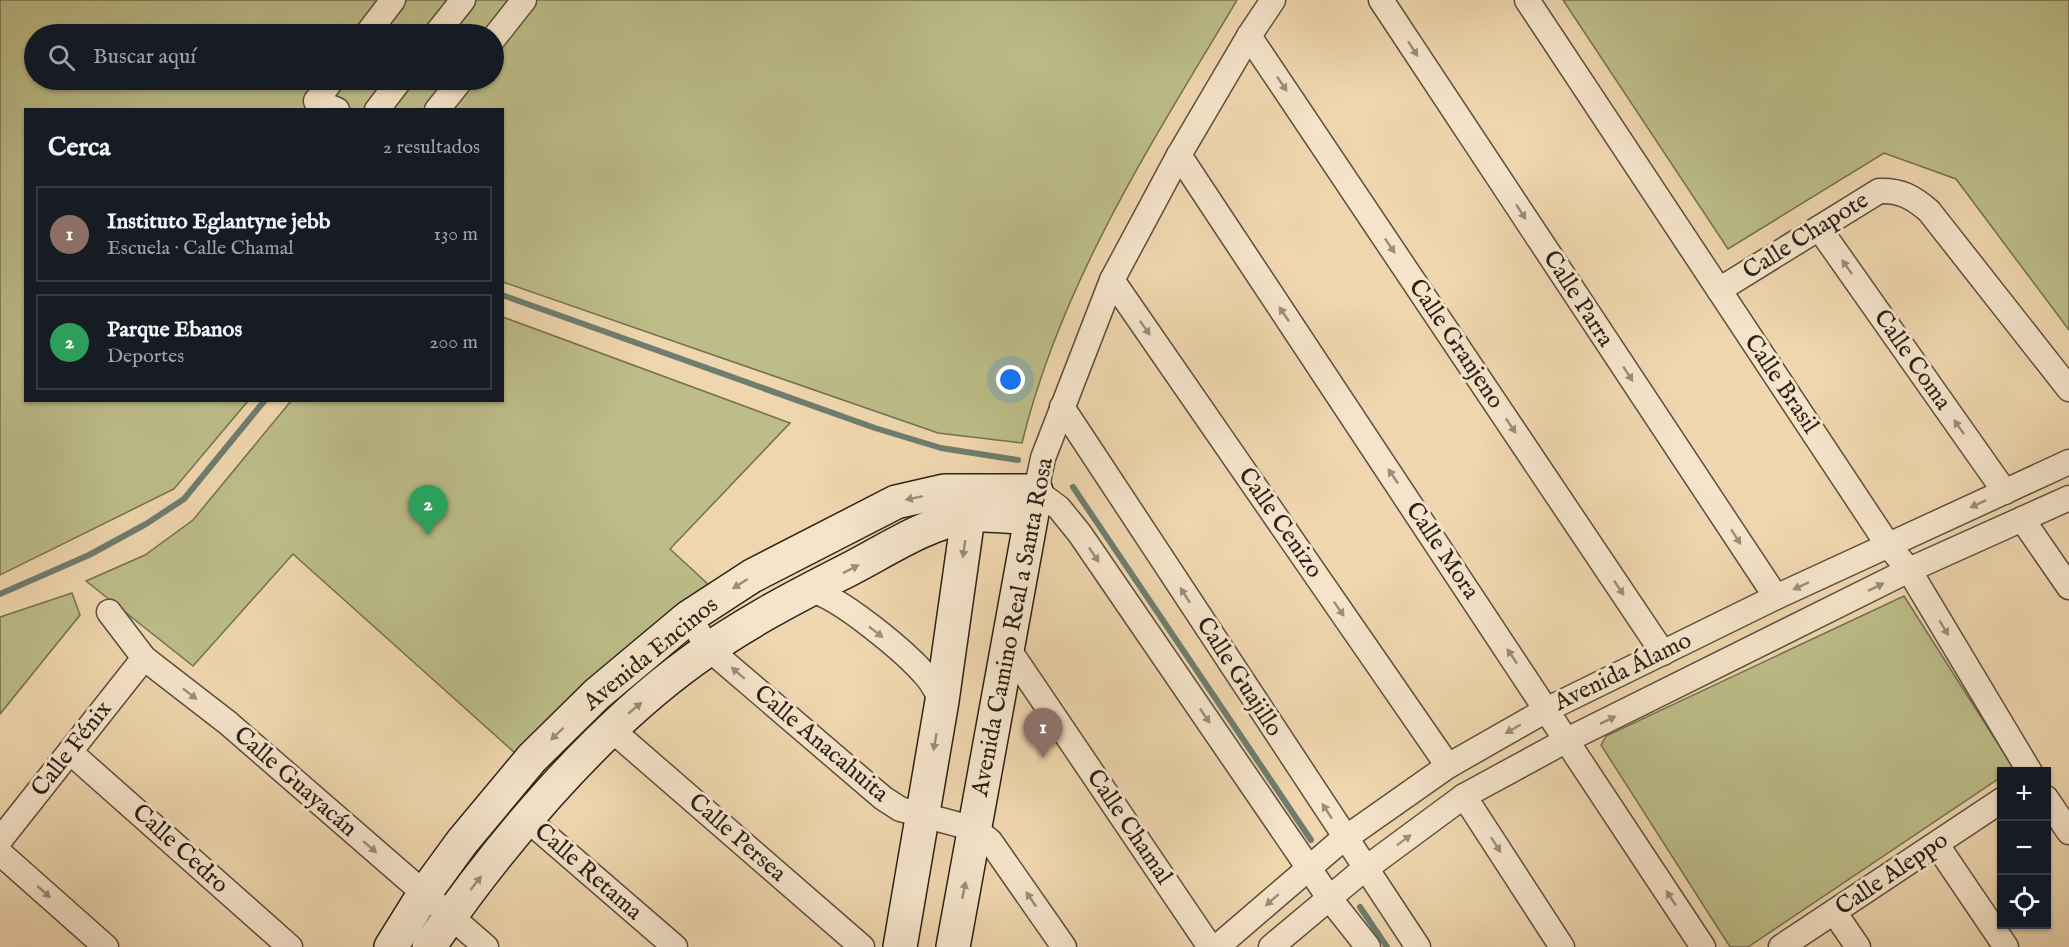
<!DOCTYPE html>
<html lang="es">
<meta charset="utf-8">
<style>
body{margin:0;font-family:"IM FELL English",serif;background:#242831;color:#f1f3f6}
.controls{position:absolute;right:18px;bottom:18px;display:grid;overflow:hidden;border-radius:0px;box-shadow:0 2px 4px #0004}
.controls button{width:54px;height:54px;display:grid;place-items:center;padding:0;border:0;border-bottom:2px solid #363941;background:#171b24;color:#f1f3f6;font:30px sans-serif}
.you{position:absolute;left:1011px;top:380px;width:21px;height:21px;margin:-15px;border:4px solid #fff;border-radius:50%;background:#1a73e8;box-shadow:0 0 0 9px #1a73e833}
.badge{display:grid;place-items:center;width:39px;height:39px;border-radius:50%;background:#1a73e8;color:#fff;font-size:20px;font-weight:700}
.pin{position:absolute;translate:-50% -50px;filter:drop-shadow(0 2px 3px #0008)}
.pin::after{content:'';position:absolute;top:32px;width:21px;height:18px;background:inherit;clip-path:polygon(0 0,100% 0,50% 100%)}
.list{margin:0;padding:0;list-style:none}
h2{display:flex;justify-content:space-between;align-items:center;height:78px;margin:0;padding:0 24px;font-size:26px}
h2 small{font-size:20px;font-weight:400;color:#9ea1a6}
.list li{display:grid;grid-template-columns:39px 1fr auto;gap:18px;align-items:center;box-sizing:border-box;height:96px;margin:0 12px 12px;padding:0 12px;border:2px solid #363941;border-radius:0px}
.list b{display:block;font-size:22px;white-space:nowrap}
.list p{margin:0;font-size:20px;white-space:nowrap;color:#9ea1a6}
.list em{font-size:20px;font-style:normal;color:#9ea1a6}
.icon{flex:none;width:33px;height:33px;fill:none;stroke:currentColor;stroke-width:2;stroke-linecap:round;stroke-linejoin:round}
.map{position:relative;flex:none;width:2069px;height:947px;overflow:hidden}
.search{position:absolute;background:#171b24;box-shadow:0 2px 4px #0004;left:24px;top:24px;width:480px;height:66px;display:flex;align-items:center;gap:15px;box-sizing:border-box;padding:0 21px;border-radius:33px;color:#9ea1a6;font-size:22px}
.panel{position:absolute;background:#171b24;box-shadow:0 2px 4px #0004;left:24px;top:108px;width:480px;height:294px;border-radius:0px}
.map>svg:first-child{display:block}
</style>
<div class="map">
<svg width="2069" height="947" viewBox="0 0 2069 947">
<rect width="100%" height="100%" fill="#efd6ae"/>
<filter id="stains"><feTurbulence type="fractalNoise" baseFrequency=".00333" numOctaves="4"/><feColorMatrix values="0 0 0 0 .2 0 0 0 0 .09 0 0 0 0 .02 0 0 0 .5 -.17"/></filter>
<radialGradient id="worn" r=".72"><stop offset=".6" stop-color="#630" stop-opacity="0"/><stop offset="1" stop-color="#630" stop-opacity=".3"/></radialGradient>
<g fill="#bcbd88" stroke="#747050" stroke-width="1.5" fill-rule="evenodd">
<path d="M0,0H1237C1153,141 1061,282 1022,443L938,433L503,282L502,110H26V400L248,401L174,489L0,575ZM34,34H494V80H34Z"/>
<polygon points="1563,0 2069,0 2069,330 1956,179 1884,153 1728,249"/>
<polygon points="503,317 790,423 670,549 710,586 515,753 293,554 193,666 86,581 145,555 193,520 291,401 502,400"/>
<polygon points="72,593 80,615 0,714 0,617"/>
<polygon points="1904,596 2014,769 2002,772 2001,777 1748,947 1730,947 1601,745 1606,736"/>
</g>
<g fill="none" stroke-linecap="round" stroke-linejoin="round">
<g stroke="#6e7d6e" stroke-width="6">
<polyline points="502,295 875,428 941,448 1018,460"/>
<polyline points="1073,487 1311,840"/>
<polyline points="0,594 89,555 146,524 184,499 265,400"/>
<polyline points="1360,907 1387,947"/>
</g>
<g stroke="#5c4f3e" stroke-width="27">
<g id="street">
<polyline points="1273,0 1249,36 1179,155 1112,280 1043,458 1036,491 1059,508 1080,534 1330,899 1368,947"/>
<polyline points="1381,0 1776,597"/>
<polyline points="1527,0 1888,545 1909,570 2030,772"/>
<polyline points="367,34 393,0"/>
<polyline points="436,34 463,0"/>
<polyline points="1249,36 1663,653"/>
<polyline points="494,38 524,0"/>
<polyline points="332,80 316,101 337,110"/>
<polyline points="377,110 400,80"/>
<polyline points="437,110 461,80"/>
<polyline points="1179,155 1703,947"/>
<polyline points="1819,228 2005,492"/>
<polyline points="1112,280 1448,766"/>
<path d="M1719,290L1879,191C1900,190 1913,197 1929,211L2069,389"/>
<polyline points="1062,407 1418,947"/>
<polyline points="2022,519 2069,587"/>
<path d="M809,590C838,595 908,654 927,677C933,684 937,693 942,701"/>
<polyline points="109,612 144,658 228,723 486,947"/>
<polyline points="689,617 709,649 883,798 900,809 975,829 990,841 1064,947"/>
<polyline points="1007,647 1210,947"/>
<polyline points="611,729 862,947"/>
<polyline points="70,752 290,947"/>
<polyline points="1464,796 1562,947"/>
<polyline points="2046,798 2069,832"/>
<polyline points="528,820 675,947"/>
<polyline points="0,840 144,658"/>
<polyline points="1937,845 2006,947"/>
<polyline points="0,853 106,947"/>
<polyline points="1834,912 1858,947"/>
<polyline points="1217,947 1337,844 1448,766 1548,709 1776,597 2069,462"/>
<polyline points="1271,947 1357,875 1464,796 1567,740 1909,570 2069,498"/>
<polyline points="1781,947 2002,800"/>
</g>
</g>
<g stroke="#2b2219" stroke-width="36">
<g id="secondary">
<polyline points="391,947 424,894 462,842 532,758 597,694 689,617 752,576 896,502 944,491 1036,491 953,947"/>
<path d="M429,947C497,847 593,733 692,661C738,627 789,600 840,574C881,554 921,525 967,516C987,513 1011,517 1030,518"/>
<polyline points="900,947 942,701 971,496"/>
</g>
</g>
<use href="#street" stroke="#f5e4ca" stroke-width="24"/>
<use href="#secondary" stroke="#f5e4ca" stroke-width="33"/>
</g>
<defs><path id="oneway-solid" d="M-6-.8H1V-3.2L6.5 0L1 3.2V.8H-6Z" transform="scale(1.5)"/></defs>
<g fill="#9a8d7a">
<use href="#oneway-solid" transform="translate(1413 49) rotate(57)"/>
<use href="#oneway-solid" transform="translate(1282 84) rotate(56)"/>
<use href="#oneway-solid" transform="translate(1521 212) rotate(57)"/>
<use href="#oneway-solid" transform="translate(1390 246) rotate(56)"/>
<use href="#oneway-solid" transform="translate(1847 267) rotate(-125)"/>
<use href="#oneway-solid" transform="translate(1284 314) rotate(-124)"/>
<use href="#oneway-solid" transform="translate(1145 328) rotate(55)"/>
<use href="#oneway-solid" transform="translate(1628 374) rotate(57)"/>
<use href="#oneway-solid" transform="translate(1511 426) rotate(56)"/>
<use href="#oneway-solid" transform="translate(1959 427) rotate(-125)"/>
<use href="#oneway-solid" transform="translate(1393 476) rotate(-124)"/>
<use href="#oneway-solid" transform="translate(914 498) rotate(168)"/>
<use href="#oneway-solid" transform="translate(1978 504) rotate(155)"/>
<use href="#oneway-solid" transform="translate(1736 537) rotate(57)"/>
<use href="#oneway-solid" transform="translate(964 549) rotate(98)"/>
<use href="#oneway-solid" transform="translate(1094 555) rotate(56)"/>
<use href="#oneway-solid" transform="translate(851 569) rotate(-27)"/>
<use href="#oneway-solid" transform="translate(740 584) rotate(147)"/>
<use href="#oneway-solid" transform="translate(1801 586) rotate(155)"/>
<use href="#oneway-solid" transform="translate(1876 587) rotate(-26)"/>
<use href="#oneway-solid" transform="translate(1619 588) rotate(56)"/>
<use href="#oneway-solid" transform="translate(1185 595) rotate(-123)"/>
<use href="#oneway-solid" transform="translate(1339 609) rotate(55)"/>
<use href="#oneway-solid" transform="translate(1944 628) rotate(59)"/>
<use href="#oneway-solid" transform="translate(876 632) rotate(38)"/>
<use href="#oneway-solid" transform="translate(1512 656) rotate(-124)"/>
<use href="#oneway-solid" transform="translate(738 673) rotate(-139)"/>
<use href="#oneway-solid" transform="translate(190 694) rotate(38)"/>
<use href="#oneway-solid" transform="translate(635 708) rotate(-40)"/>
<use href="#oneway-solid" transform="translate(1205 716) rotate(56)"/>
<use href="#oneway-solid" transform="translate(1608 720) rotate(-26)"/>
<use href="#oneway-solid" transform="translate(1513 729) rotate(150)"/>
<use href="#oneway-solid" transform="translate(557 734) rotate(136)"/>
<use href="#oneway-solid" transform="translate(935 742) rotate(100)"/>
<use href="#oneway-solid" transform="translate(1327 811) rotate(-123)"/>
<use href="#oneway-solid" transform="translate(1404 840) rotate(-37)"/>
<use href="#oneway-solid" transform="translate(1496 845) rotate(57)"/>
<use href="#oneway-solid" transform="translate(370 847) rotate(41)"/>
<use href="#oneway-solid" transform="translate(476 883) rotate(-52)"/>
<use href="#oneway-solid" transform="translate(964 890) rotate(-79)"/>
<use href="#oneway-solid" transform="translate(44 892) rotate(42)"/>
<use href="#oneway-solid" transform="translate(1671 898) rotate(-123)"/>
<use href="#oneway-solid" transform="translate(1031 899) rotate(-124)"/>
<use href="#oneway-solid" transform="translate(1272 900) rotate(139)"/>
</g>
<g text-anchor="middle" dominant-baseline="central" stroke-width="6" stroke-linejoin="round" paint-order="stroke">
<g font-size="24" fill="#2b2219" stroke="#f5e4ca">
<text transform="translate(1806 236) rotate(-32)">Calle Chapote</text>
<text transform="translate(1578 299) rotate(57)">Calle Parra</text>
<text transform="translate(1456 344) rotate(56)">Calle Granjeno</text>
<text transform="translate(1912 360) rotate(55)">Calle Coma</text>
<text transform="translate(1781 384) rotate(56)">Calle Brasil</text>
<text transform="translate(1280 523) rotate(55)">Calle Cenizo</text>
<text transform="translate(1442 551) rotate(56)">Calle Mora</text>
<text transform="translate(1013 627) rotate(-79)">Avenida Camino Real a Santa Rosa</text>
<text transform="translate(651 654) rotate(-39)">Avenida Encinos</text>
<text transform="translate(1623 672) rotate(-26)">Avenida Álamo</text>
<text transform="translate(1239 677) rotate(57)">Calle Guajillo</text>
<text transform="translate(821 744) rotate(40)">Calle Anacahuita</text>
<text transform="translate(72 749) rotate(-52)">Calle Fénix</text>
<text transform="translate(295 782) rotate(41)">Calle Guayacán</text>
<text transform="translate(1129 827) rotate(56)">Calle Chamal</text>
<text transform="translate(737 838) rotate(41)">Calle Persea</text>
<text transform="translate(180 849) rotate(42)">Calle Cedro</text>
<text transform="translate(588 872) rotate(41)">Calle Retama</text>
<text transform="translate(1892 874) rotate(-34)">Calle Aleppo</text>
</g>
</g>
<rect width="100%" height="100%" filter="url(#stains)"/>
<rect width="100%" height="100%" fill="url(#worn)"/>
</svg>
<div class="controls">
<button>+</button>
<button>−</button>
<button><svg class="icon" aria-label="locate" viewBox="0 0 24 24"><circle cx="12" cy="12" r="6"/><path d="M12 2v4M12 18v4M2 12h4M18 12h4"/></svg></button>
</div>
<div class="you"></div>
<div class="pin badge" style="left:1043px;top:758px;background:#8d6e63">1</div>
<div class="pin badge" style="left:428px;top:535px;background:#2e9e5b">2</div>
<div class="search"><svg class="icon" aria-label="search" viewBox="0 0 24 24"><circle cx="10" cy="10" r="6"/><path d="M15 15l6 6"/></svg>Buscar aquí</div>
<section class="panel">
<h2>Cerca<small>2 resultados</small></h2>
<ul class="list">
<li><span class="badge" style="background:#8d6e63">1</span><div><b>Instituto Eglantyne jebb</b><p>Escuela · Calle Chamal</p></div><em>130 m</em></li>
<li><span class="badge" style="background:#2e9e5b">2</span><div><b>Parque Ebanos</b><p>Deportes</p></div><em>200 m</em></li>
</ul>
</section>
</div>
